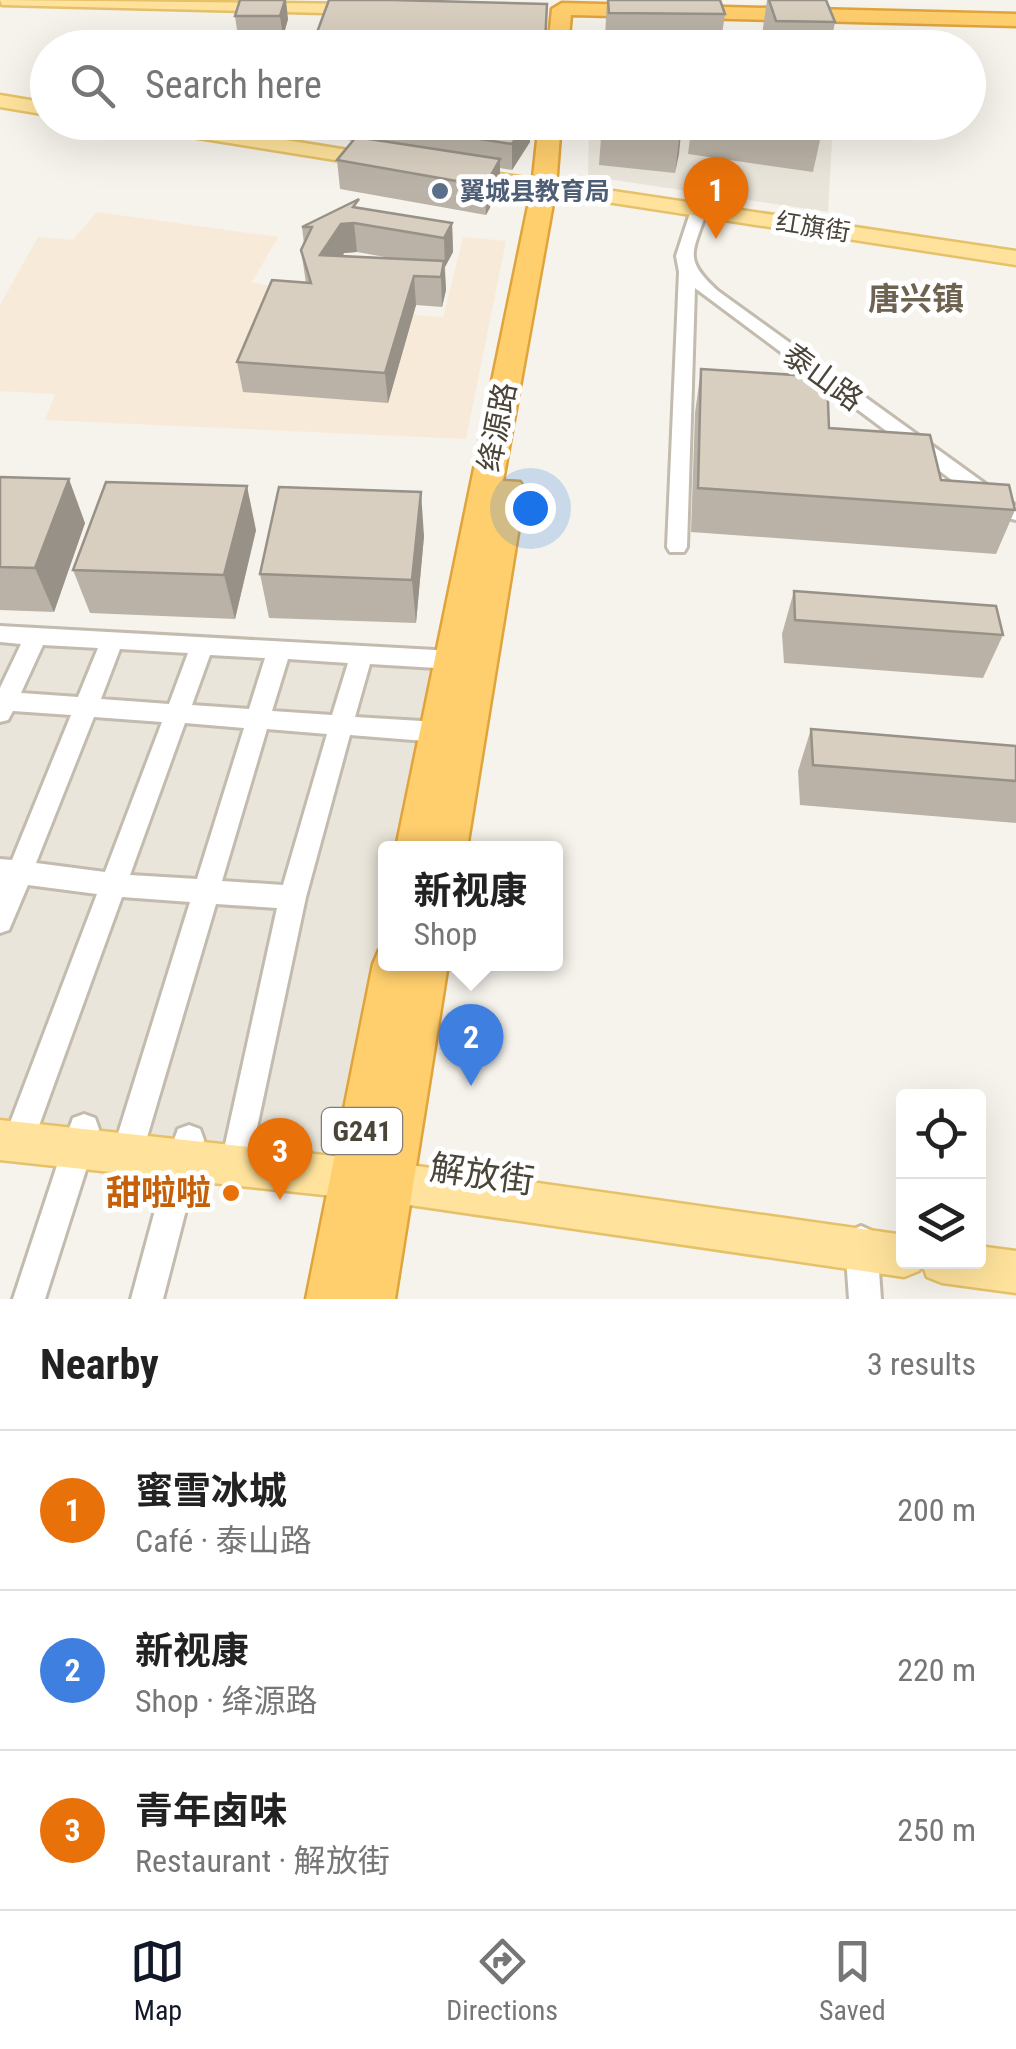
<!DOCTYPE html>
<meta charset="utf-8">
<style>
body{margin:0;font-family:"Roboto Condensed","Noto Sans SC",sans-serif;background:#f6f6f6;color:#222}
.controls{position:absolute;right:30px;bottom:30px;display:grid;overflow:hidden;border-radius:10px;box-shadow:0 10px 40px #0002}
.controls button{width:90px;height:90px;display:grid;place-items:center;padding:0;border:0;border-bottom:2px solid #e0e0e0;background:#fff;color:#222;font:50px sans-serif}
.you{position:absolute;left:530px;top:508px;width:35px;height:35px;margin:-25px;border:8px solid #fff;border-radius:50%;background:#1a73e8;box-shadow:0 0 0 15px #1a73e833}
.badge{display:grid;place-items:center;width:65px;height:65px;border-radius:50%;background:#111827;color:#fff;font-size:32px;font-weight:700}
.pin{position:absolute;translate:-50% -82px;filter:drop-shadow(0 2px 5px #0008)}
.pin::after{content:'';position:absolute;top:52px;width:35px;height:30px;background:inherit;clip-path:polygon(0 0,100% 0,50% 100%)}
.popup{position:absolute;left:378px;top:841px;width:185px;height:130px;box-sizing:border-box;display:grid;place-content:center;border-radius:10px;background:#fff;filter:drop-shadow(0 2px 8px #0005);font-size:32px;white-space:nowrap;color:#767676}
.popup b{font-size:38px;color:#222}
.popup::after{content:'';position:absolute;left:50%;top:100%;margin-left:-20px;border:20px solid transparent;border-top-color:#fff}
.list{margin:0;padding:0;list-style:none}
h2{display:flex;justify-content:space-between;align-items:center;height:130px;margin:0;padding:0 40px;font-size:42px}
h2 small{font-size:32px;font-weight:400;color:#767676}
.list li{display:grid;grid-template-columns:65px 1fr auto;gap:30px;align-items:center;box-sizing:border-box;height:160px;padding:0 40px;border-top:2px solid #e0e0e0}
.list b{display:block;font-size:38px;white-space:nowrap}
.list p{margin:0;font-size:32px;white-space:nowrap;color:#767676}
.list em{font-size:32px;font-style:normal;color:#767676}
.icon{flex:none;width:55px;height:55px;fill:none;stroke:currentColor;stroke-width:2;stroke-linecap:round;stroke-linejoin:round}
.map{position:relative;flex:none;width:1016px;height:1299px;overflow:hidden}
.search{position:absolute;background:#fff;box-shadow:0 10px 40px #0002;left:30px;right:30px;top:30px;height:110px;display:flex;align-items:center;gap:25px;box-sizing:border-box;padding:0 35px;border-radius:55px;color:#767676;font-size:38px}
.sheet{height:610px;background:#fff}
nav{display:flex;justify-content:space-around;align-items:center;box-sizing:border-box;height:140px;border-top:2px solid #e0e0e0;background:#fff;font-size:28px;color:#767676}
nav a{display:grid;justify-items:center;gap:5px}
nav .on{color:#111827}
.map>svg:first-child{display:block}
</style>
<div class="map">
<svg width="1016" height="1299" viewBox="0 0 1016 1299">
<rect width="100%" height="100%" fill="#f6f3ec"/>
<g fill="#eae5da">
<polygon points="589,123 833,123 828,212 588,176"/>
<polygon points="0,635 453,660 416,848 386,848 386,964 394,964 357,1158 0,1120"/>
</g>
<polygon fill="#f7ead8" points="97,212 278,237 252,282 279,288 296,305 443,317 463,237 506,241 466,439 45,420 55,394 0,391 0,305 38,237 73,240"/>
<g fill="none" stroke-linecap="round" stroke-linejoin="round">
<g stroke="#c2bbae" stroke-width="6">
<g id="minor">
<path d="M699,205L707,210C693,253 682,258 718,291L1016,506V520L1000,516L695,288L687,547L684,552H670L667,547L679,272L676,256L691,210Z"/>
<path d="M0,626L453,651L461,654L464,660L461,666L453,669L370,664L355,717L438,722L446,725L450,732L446,739L438,742L350,735L306,897L251,1156L240,1160L229,1156L225,1145L277,908L216,904L148,1134L144,1145L133,1149L122,1145L118,1134L190,902L122,897L36,1134L25,1138L14,1134L10,1123L97,894L28,885L9,930L0,933V859L12,860L71,715L13,711L8,720L0,722V688L21,644L0,642ZM43,645L98,648L78,697L21,693ZM120,649L188,653L169,704L101,699ZM210,655L265,658L249,709L192,705ZM288,659L348,663L332,715L272,711ZM94,717L162,722L105,872L36,863ZM185,723L244,728L197,879L130,875ZM267,729L327,734L283,885L222,881Z"/>
<polygon points="84,1114 95,1118 99,1129 45,1299 13,1299 69,1129 73,1118"/>
<polygon points="189,1125 200,1129 204,1140 163,1299 131,1299 174,1140 178,1129"/>
<polygon points="861,1226 872,1231 877,1242 881,1299 849,1299 845,1242 850,1231"/>
</g>
</g>
<g stroke="#e6c16a" stroke-width="5">
<g id="major">
<polygon points="0,0 364,4 372,9 364,14 2,5"/>
<polygon points="0,95 48,103 48,115 0,107"/>
<polygon points="126,122 174,122 379,155 389,161 379,167 135,128"/>
<polygon points="459,168 1016,251 1016,265 452,178 452,170"/>
<polygon points="0,1120 389,1162 904,1235 904,1262 978,1262 978,1246 1016,1251 1016,1293 942,1283 927,1277 922,1264 919,1271 904,1277 389,1202 0,1160"/>
</g>
</g>
<g stroke="#e0a43c" stroke-width="5">
<g id="highway">
<polygon points="562,3 1016,14 1016,26 571,15 568,48 548,48 552,9"/>
<polygon points="539,122 561,122 556,187 503,481 520,482 525,490 467,848 396,848 532,187"/>
<polygon points="386,947 386,964 448,964 395,1299 306,1299 373,964 379,950"/>
</g>
</g>
<use href="#minor" fill="#fff" fill-rule="evenodd"/>
<use href="#major" fill="#ffe39c" fill-rule="evenodd"/>
<use href="#highway" fill="#ffcf6e" fill-rule="evenodd"/>
</g>
<g fill="#bab2a6" fill-rule="evenodd">
<polygon points="240,0 288,19 283,37 238,37 235,16"/>
<polygon points="607,0 725,14 720,48 606,48 605,37"/>
<polygon points="767,0 826,0 835,22 830,48 765,48 762,35"/>
<polygon points="547,4 546,48 286,48 312,46"/>
<polygon points="270,122 292,122 286,129 271,127"/>
<polygon points="302,122 530,122 530,142 512,170 500,168 500,189 486,215 340,189 337,160 353,141 304,133"/>
<polygon points="683,122 675,173 599,165 602,123"/>
<polygon points="692,122 824,122 813,172 688,154"/>
<path d="M360,208L452,223L453,252L445,267L446,290L442,307L416,305L388,403L243,392L237,362L306,283L301,250L304,244L302,227ZM357,252L396,259L343,256L344,253Z"/>
<polygon points="701,369 941,480 1015,510 996,554 691,532 695,413"/>
<polygon points="0,477 85,523 54,612 0,610"/>
<polygon points="256,530 235,619 90,613 73,570"/>
<polygon points="424,536 416,623 269,618 260,574"/>
<polygon points="794,591 1003,635 983,678 784,663 782,634"/>
<polygon points="811,729 1016,746 1016,823 800,805 798,771"/>
</g>
<g fill="#979187">
<polygon points="286,0 288,19 283,37 280,16"/>
<polygon points="526,122 530,122 530,142 512,170 512,144"/>
<polygon points="682,122 679,154 675,173 680,131"/>
<polygon points="500,159 500,189 486,215 485,186"/>
<polygon points="354,223 357,252 344,253 324,284 320,255 341,224"/>
<polygon points="452,223 453,252 445,267 444,238"/>
<polygon points="444,261 446,290 442,307 441,277"/>
<polygon points="414,276 416,305 388,403 385,373"/>
<polygon points="69,479 85,523 54,612 35,568"/>
<polygon points="247,486 256,530 235,619 224,575"/>
<polygon points="421,492 424,536 416,623 412,580"/>
</g>
<g fill="#d8cfc1" stroke="#979187" stroke-width="2.5">
<polygon points="240,0 285,0 280,16 235,16"/>
<polygon points="329,0 392,0 547,4 545,43 523,43 523,48 286,48 286,46 312,46"/>
<polygon points="608,0 720,0 725,14 609,13"/>
<polygon points="769,0 826,0 835,22 776,21"/>
<polygon points="251,44 247,48 206,48 206,47"/>
<polygon points="371,122 526,122 512,144"/>
<polygon points="682,122 680,131 602,123 602,122"/>
<polygon points="765,122 823,122 822,130"/>
<polygon points="356,137 500,159 485,186 337,160"/>
<polygon points="359,199 353,207 452,223 444,238 354,223 341,224 320,255 444,261 441,277 414,276 385,373 237,362 272,280 311,283 301,250 312,227 302,227"/>
<polygon points="701,369 827,377 829,428 930,435 941,480 1009,485 1015,510 698,488"/>
<polygon points="0,477 69,479 35,568 0,567"/>
<polygon points="106,482 247,486 224,575 73,570"/>
<polygon points="279,487 421,492 412,580 260,574"/>
<polygon points="794,591 996,606 1003,635 795,620"/>
<polygon points="811,729 1016,746 1016,781 813,765"/>
</g>
<circle fill="#5c6f8a" stroke="#fff" stroke-width="4" cx="440" cy="191" r="10"/>
<circle fill="#e8710a" stroke="#fff" stroke-width="4" cx="231" cy="1193" r="10"/>
<g text-anchor="middle" dominant-baseline="central" stroke-width="10" stroke-linejoin="round" paint-order="stroke">
<g font-size="25" font-weight="bold" fill="#4e5e75" stroke="#fff" text-anchor="start">
<text x="460" y="191">翼城县教育局</text>
</g>
<g font-size="25" fill="#4b4439" stroke="#fff">
<text transform="translate(813 227) rotate(9)">红旗街</text>
</g>
<rect fill="#fff" stroke="#817c74" stroke-width="2.5" x="322" y="1108" width="80" height="46" rx="8"/>
<g font-size="28" font-weight="bold" fill="#4b4439">
<text x="362" y="1131">G241</text>
</g>
<g font-size="30" fill="#4b4439" stroke="#fff">
<text transform="translate(823 377) rotate(36)">泰山路</text>
<text transform="translate(497 427) rotate(-79)">绛源路</text>
</g>
<g font-size="32" font-weight="bold" fill="#6e6250" stroke="#fff">
<text x="916" y="299">唐兴镇</text>
</g>
<g font-size="35" fill="#4b4439" stroke="#fff">
<text transform="translate(482 1175) rotate(8)">解放街</text>
</g>
<g font-size="35" font-weight="bold" fill="#c56008" stroke="#fff" text-anchor="end">
<text x="211" y="1193">甜啦啦</text>
</g>
</g>
</svg>
<div class="controls">
<button><svg class="icon" aria-label="locate" viewBox="0 0 24 24"><circle cx="12" cy="12" r="6"/><path d="M12 2v4M12 18v4M2 12h4M18 12h4"/></svg></button>
<button><svg class="icon" aria-label="layers" viewBox="0 0 24 24"><path d="M12 4l9 5-9 5-9-5zM3 14l9 5 9-5"/></svg></button>
</div>
<div class="you"></div>
<div class="pin badge" style="left:716px;top:239px;background:#e8710a">1</div>
<div class="pin badge" style="left:471px;top:1086px;background:#3f7fe0">2</div>
<div class="popup"><b>新视康</b>Shop</div>
<div class="pin badge" style="left:280px;top:1200px;background:#e8710a">3</div>
<div class="search"><svg class="icon" aria-label="search" viewBox="0 0 24 24"><circle cx="10" cy="10" r="6"/><path d="M15 15l6 6"/></svg>Search here</div>
</div>
<section class="sheet">
<h2>Nearby<small>3 results</small></h2>
<ul class="list">
<li><span class="badge" style="background:#e8710a">1</span><div><b>蜜雪冰城</b><p>Café · 泰山路</p></div><em>200 m</em></li>
<li><span class="badge" style="background:#3f7fe0">2</span><div><b>新视康</b><p>Shop · 绛源路</p></div><em>220 m</em></li>
<li><span class="badge" style="background:#e8710a">3</span><div><b>青年卤味</b><p>Restaurant · 解放街</p></div><em>250 m</em></li>
</ul>
</section>
<nav>
<a class="on"><svg class="icon" aria-label="map" viewBox="0 0 24 24"><path d="M3 6l6-2 6 2 6-2v14l-6 2-6-2-6 2zM9 4v14M15 6v14"/></svg>Map</a>
<a><svg class="icon" aria-label="directions" viewBox="0 0 24 24"><path d="M12 3l9 9-9 9-9-9zM9 14v-3h6M13 9l2 2-2 2"/></svg>Directions</a>
<a><svg class="icon" aria-label="saved" viewBox="0 0 24 24"><path d="M7 4h10v16l-5-4-5 4z"/></svg>Saved</a>
</nav>
